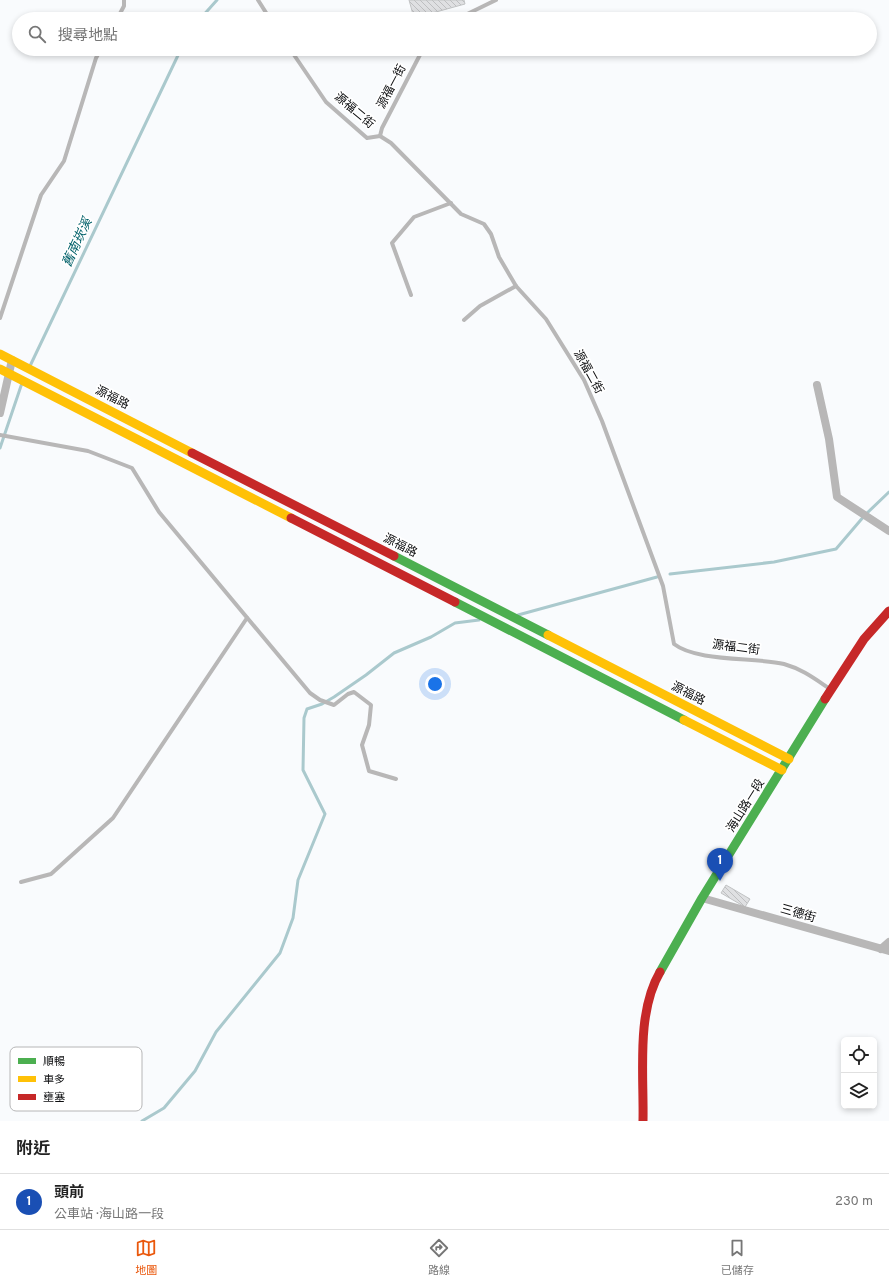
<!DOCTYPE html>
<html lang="zh-TW">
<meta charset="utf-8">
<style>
body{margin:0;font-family:Overpass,"Noto Sans TC",sans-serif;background:#f6f6f6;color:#222}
.controls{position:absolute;right:12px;bottom:12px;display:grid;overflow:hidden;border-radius:6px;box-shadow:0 2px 6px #0003}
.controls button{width:36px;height:36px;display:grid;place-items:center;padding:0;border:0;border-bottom:1px solid #e0e0e0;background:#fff;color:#222;font:20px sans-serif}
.you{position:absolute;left:435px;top:684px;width:14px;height:14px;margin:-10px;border:3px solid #fff;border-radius:50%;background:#1a73e8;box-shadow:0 0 0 6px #1a73e833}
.badge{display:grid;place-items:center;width:26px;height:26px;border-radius:50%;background:#ea580c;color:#fff;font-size:13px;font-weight:700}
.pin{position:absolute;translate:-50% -33px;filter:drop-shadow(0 1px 2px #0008)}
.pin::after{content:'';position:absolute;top:21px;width:14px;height:12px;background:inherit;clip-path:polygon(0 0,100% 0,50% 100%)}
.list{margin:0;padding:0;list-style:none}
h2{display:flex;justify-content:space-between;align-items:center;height:52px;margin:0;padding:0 16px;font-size:17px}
h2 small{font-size:13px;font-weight:400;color:#767676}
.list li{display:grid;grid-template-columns:26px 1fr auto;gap:12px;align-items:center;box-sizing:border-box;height:56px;padding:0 16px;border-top:1px solid #e0e0e0}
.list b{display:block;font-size:15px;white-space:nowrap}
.list p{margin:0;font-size:13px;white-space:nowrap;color:#767676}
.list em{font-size:13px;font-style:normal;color:#767676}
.icon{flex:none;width:22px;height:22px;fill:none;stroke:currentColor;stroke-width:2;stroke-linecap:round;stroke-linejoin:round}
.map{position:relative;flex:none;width:889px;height:1121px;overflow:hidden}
.search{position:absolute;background:#fff;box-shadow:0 2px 6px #0003;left:12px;right:12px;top:12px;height:44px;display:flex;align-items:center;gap:10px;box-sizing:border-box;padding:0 14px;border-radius:22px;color:#767676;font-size:15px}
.sheet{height:108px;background:#fff}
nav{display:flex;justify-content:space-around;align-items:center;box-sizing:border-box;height:56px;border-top:1px solid #e0e0e0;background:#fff;font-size:11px;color:#767676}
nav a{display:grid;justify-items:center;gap:2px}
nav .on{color:#ea580c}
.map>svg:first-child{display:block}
</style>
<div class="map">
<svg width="889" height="1121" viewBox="0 0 889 1121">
<defs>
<pattern id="building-back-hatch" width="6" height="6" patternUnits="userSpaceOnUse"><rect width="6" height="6" fill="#dfe0e2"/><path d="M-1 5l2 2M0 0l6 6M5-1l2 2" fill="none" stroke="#bebfc1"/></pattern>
</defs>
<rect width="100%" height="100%" fill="#f9fbfd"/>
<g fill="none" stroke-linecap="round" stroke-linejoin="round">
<g stroke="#aac9cd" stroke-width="3">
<polyline points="200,19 217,0"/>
<polyline points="30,366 181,49"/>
<polyline points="0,448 22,383"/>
<polyline points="670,574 774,562 836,549 865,515 889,492"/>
<polyline points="518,615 657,577"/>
<polyline points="142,1121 164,1108 195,1071 216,1032 280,953 293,918 298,880 325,814 303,770 304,718 307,709 322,704 334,697 366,675 394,653 431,637 455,623 479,620"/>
</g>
</g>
<g fill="url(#building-back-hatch)" stroke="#c1c3c4">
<polygon points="409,0 464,0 465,4 414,18"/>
<polygon points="726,885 750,899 745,907 721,893"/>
</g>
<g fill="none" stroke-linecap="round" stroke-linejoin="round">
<g stroke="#b8b7b7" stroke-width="4">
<polyline points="258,0 270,19"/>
<polyline points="117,19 124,6 124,0"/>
<polyline points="457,19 496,0"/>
<path d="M290,49L326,102L367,138L380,136L391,143L461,214L484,224L491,234L499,257L516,286L546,319L584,380L602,421L663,586L674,644C697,662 755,657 784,664C802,669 815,679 830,689"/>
<polyline points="380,136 382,128 423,49"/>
<polyline points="411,295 392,243 414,217 451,203"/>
<polyline points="0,318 41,195 64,161 96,58 101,49"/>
<polyline points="464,320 480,306 516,286"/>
<polyline points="0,435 88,451 132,468 159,512 310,693 320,700 334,705 348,694 354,692 371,705 369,725 362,745 369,771 396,779"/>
<polyline points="21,882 51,874 113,818 247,618"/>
</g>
<g stroke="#b8b7b7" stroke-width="8">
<polyline points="817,385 829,439 837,497 889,531"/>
<polyline points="0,413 12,360"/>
<polyline points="702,898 889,951"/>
<polyline points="881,949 889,942"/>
</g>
<g stroke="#4caf50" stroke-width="9">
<polyline points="394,556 548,635"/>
<polyline points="455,602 684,720"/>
<polyline points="660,972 702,898 825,699"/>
</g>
<g stroke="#ffc107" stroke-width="9">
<polyline points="0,354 192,453"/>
<polyline points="0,369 291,518"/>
<polyline points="548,635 789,759"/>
<polyline points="684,720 782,770"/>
</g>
<g stroke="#c62828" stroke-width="9">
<polyline points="192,453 394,556"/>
<polyline points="291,518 455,602"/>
<polyline points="825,699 864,639 889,611"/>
<path d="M643,1121C644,1074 636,1013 660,972"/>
</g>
</g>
<g text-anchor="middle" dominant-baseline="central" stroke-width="3.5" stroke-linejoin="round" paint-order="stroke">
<g font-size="12" fill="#0b0c0e" stroke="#fff">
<text transform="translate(392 87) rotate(-62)">源福一街</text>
<text transform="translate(354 111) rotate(40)">源福二街</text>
<text transform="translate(588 372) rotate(61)">源福二街</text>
<text transform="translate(112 398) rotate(27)">源福路</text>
<text transform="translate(400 546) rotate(27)">源福路</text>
<text transform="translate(736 648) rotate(7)">源福二街</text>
<text transform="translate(688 694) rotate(27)">源福路</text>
<text transform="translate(746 806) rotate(-58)">海山路一段</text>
<text transform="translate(798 914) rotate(16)">三德街</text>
</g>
<g font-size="13" font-style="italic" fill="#006069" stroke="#fff">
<text transform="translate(78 243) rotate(-65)">舊南崁溪</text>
</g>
</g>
<rect x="10" y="1047" width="132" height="64" rx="6" fill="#fff" stroke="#b6b6b7" stroke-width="1"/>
<rect x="18" y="1058" width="18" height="6" fill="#4caf50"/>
<rect x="18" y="1076" width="18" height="6" fill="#ffc107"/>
<rect x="18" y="1094" width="18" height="6" fill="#c62828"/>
<g font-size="11" fill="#0b0c0e">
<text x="43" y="1065">順暢</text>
<text x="43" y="1083">車多</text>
<text x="43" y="1101">壅塞</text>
</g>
</svg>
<div class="controls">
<button><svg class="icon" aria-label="locate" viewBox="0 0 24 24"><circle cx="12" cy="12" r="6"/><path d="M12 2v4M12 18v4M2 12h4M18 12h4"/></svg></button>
<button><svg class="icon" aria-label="layers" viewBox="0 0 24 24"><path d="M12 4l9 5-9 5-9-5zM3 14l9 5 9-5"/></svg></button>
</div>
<div class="you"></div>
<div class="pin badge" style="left:720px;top:881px;background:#1a4fb4">1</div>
<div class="search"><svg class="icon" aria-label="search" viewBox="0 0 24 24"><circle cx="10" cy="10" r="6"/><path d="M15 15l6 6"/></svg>搜尋地點</div>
</div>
<section class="sheet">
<h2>附近<small></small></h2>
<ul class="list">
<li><span class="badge" style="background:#1a4fb4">1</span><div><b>頭前</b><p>公車站 · 海山路一段</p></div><em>230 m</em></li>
</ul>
</section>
<nav>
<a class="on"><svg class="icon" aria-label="map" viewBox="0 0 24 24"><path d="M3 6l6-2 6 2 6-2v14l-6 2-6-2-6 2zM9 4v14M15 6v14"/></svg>地圖</a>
<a><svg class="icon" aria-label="directions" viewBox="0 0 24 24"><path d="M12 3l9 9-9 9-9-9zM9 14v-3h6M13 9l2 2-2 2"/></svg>路線</a>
<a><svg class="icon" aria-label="saved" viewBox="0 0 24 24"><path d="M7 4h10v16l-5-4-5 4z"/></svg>已儲存</a>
</nav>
